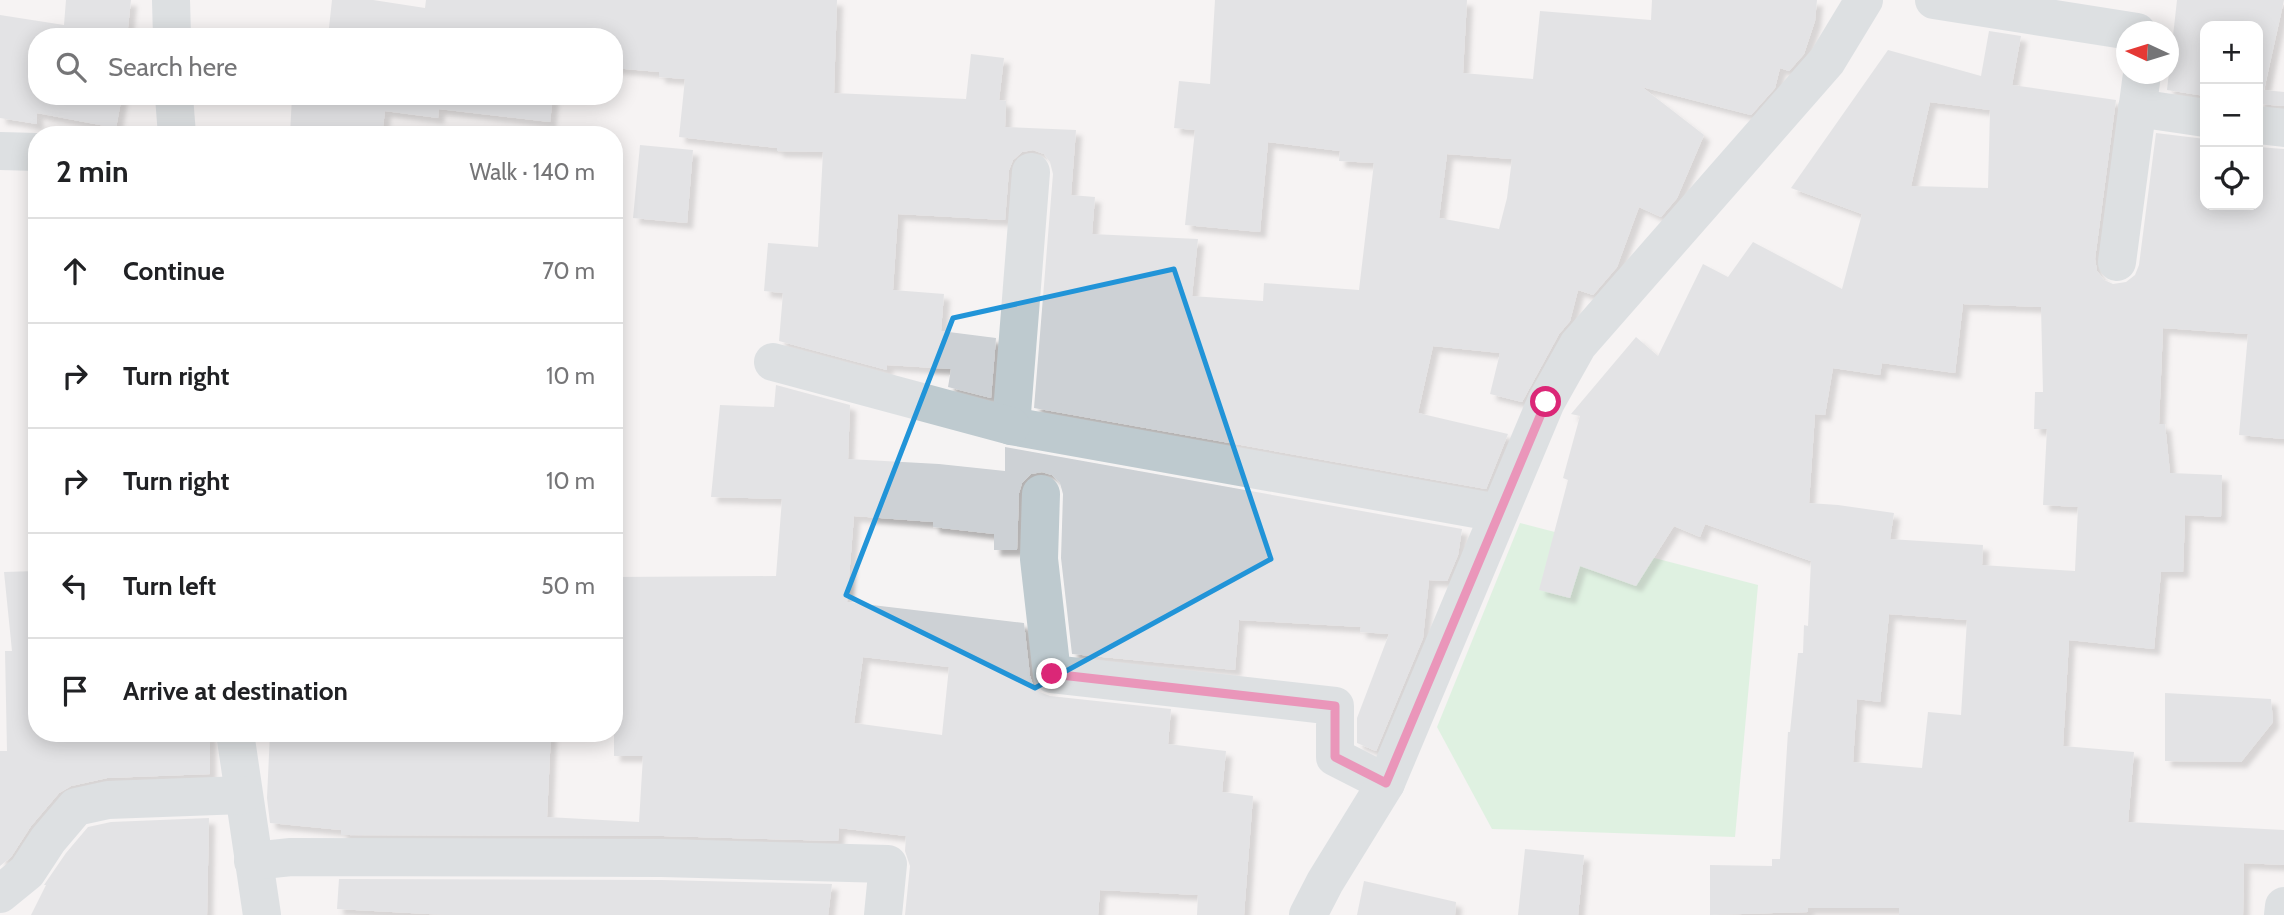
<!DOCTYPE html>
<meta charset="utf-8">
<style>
body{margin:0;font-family:Cabin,sans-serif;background:#f6f6f6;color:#202124}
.controls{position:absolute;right:21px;top:21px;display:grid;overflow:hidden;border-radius:14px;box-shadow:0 4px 18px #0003}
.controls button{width:63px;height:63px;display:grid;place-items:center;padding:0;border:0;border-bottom:2px solid #e0e0e0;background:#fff;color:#202124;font:35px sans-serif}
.compass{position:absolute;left:2116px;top:21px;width:63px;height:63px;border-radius:50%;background:#fff;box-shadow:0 4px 18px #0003;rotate:274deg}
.stop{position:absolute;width:21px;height:21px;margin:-16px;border:5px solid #db2777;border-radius:50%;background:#fff}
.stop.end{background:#db2777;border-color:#fff;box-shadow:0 2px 7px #0008}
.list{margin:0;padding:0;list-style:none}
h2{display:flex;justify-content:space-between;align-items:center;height:91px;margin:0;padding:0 28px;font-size:30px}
h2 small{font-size:23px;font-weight:400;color:#757577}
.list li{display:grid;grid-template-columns:46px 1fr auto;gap:21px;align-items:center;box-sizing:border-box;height:105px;padding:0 28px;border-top:2px solid #e0e0e0}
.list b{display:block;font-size:26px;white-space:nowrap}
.list em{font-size:23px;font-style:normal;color:#757577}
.icon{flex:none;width:38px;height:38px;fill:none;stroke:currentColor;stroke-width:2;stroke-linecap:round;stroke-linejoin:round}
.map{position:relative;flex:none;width:2284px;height:915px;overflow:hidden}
.search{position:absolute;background:#fff;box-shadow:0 4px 18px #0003;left:28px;top:28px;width:595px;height:77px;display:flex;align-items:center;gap:18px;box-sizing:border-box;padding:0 24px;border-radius:28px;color:#757577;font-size:26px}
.panel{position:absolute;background:#fff;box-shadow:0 4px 18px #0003;left:28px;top:126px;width:595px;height:616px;border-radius:28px}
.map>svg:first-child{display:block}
</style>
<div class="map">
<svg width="2284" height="915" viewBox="0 0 2284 915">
<defs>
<filter id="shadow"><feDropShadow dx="6" dy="6" stdDeviation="2" flood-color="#0004"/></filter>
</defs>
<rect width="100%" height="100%" fill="#f5f3f3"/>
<polygon fill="#c3f0cc" points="1520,523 1758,585 1735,837 1492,829 1437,727"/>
<g fill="#cdd1d5" fill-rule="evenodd" filter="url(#shadow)">
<polygon points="66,0 131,0 127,37 37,37 37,96 122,96 116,128 37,113 37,124 0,118 0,15 64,25"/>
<path d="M332,0H373L425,8L426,0H837L834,93L966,99L971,54L1004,58L999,100L1006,101L1005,127L1076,130L1071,195L1095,197L1092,234L1198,239L1192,296L1263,301L1264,283L1359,290L1374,163L1339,161L1340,151L1268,142L1260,232L1185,225L1195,130L1174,128L1179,81L1210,84L1215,0H1467L1463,73L1533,79L1540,11L1651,20L1652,0H1817L1815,21L1804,54L1789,71L1780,68L1775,88L1751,115L1642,87L1704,135L1677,198L1661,217L1639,207L1617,267L1593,295L1578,290L1570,321L1559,334L1522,402L1490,394L1500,353L1433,346L1418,413L1508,434L1486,489L1034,408L1053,174L1050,162L1044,154L1033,150L1022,152L1013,160L1009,170L1005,220L898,214L893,290L944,294L941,331L996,338L991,398L948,387L951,369L887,365V370L779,341L783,293L764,291L768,243L818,247L823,152L777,151V148L679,137L685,79L659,77V72L614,68V37H328ZM1447,154L1512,159L1507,198L1499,229L1439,218Z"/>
<polygon points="2177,0 2284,0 2264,90 2284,92 2284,106 2258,104 2258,26 2205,26 2205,96 2167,90"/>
<path d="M1989,31L2021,36L2012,85L2116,100L2095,259L2097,271L2104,280L2113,284L2126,282L2135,275L2139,265L2156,133L2205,139V205H2258V147L2284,149V439L2239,435L2248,334L2163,328L2159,424H2165L2170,473L2222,475L2221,517L2185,515L2183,572H2161L2154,649L2069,640L2063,746L2134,752L2128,822L2284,830V865L2244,863L2243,915H1899V908H1808V912L1710,915V865L1772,866V859H1780L1788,732H1790L1798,653H1803L1804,625L1808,626L1811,561L1705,524L1700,537L1674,526L1636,586L1580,566L1570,598L1539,590L1568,480L1563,478L1580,416L1571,414L1636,337L1658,356L1703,264L1728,277L1753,242L1842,289L1862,214L1791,188L1888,50L1981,76ZM1930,102L1990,110L1988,188L1911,186ZM1963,304L2041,307L2043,392H2035L2034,429H2047L2043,505L2078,507L2075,571L1982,565L1983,545L1890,539L1894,513L1838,505L1809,503L1815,414L1825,415L1833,368L1880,375L1882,363L1955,373ZM1889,614L1967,620L1961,715L1928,712L1922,768L1853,762L1857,699L1880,702Z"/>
<polygon points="292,96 553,96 550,122 439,109 438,118 385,111 382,135 290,135"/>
<polygon points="640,145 693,150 687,223 633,218"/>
<path d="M776,385L850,405L848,459L939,464L1005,471V447L1462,529L1458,555L1447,581L1429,580L1423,638L1376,751L1357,743V718L1389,634L1360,632L1361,627L1239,620L1235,670L1072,654L1061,558L1063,494L1060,483L1052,475L1042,472L1031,474L1022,483L1019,493L1017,550H994V534L933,527V522L854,516L847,602L1024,623L1030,676L1033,685L1040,692L1050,696L1171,709L1168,744L1226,751L1222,792L1253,796L1244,915H1197L1198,895L1100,890L1098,915H905L910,866L905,851L906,836L839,828L838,841L663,836L341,835V830L270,823L267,798L270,733L384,738L385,733H551L547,817L639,822L643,756H614V577L776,576L782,499L711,497L720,405L774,407ZM863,657L949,667L942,735L854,723Z"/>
<polygon points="37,571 37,733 210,733 210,774 107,778 71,786 59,793 31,826 11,857 0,866 0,751 7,751 5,651 12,651 4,572"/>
<polygon points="2165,693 2271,699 2273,722 2241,762 2165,761"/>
<polygon points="209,818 207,915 31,915 46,885 44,885 66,853 88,827 111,822"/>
<polygon points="1525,849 1584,855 1578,915 1518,915"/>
<polygon points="339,879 662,880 832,884 828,915 447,915 337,909"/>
<polygon points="1364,881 1456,902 1455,915 1357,915"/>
</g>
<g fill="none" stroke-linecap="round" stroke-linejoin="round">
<g stroke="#becacf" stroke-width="38">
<polyline points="171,0 172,37"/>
<polyline points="1934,0 2137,32"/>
<polyline points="174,96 177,135"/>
<polyline points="2137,108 2205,118"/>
<polyline points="2258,125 2284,128"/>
<polyline points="0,151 37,152"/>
<polyline points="1031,172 1011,426 1498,513"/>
<polyline points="2117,262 2142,74"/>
<polyline points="773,362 1011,426"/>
<polyline points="1041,494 1039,559 1052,674 1335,706 1335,757 1386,783"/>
<polyline points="235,733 262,915"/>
<polyline points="253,861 291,857 662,858 888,864 883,915"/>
<polyline points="0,894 27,872 48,840 76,807 108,800 243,795"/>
<polyline points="1308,915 1325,882 1386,783 1546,402 1578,345 1827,61 1864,0"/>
<polyline points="2283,915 2284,906"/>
</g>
</g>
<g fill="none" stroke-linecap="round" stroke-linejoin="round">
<polyline stroke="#db2777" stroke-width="9" points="1052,674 1335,706 1335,757 1386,783 1546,402"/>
</g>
<path d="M0 0H2284V915H0ZM1174,269L1271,559L1035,688L846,595L953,318Z" fill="#f5f3f3" fill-opacity=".55" fill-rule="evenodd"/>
<path fill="none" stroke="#2194d8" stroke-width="5" stroke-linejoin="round" d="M1174,269L1271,559L1035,688L846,595L953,318Z"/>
</svg>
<div class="controls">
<button>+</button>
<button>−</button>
<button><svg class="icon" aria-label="locate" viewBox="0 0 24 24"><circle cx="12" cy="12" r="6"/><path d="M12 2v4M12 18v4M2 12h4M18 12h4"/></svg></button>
</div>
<svg class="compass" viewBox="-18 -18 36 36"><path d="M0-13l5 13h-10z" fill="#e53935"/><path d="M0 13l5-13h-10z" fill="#757577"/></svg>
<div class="stop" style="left:1546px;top:402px"></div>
<div class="stop end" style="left:1052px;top:674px"></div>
<div class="search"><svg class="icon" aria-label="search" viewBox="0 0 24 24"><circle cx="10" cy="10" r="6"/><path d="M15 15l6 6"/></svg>Search here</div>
<section class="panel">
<h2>2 min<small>Walk · 140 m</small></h2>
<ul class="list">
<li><svg class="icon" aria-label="ahead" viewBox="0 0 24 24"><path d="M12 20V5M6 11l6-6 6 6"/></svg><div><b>Continue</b></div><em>70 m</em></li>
<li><svg class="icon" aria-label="right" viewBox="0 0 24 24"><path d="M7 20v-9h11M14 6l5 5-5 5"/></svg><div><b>Turn right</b></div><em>10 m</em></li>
<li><svg class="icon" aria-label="right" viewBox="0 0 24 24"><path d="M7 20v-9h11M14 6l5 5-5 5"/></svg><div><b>Turn right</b></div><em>10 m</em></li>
<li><svg class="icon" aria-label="left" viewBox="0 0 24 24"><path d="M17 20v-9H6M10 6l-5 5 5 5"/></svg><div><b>Turn left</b></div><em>50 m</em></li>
<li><svg class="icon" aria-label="arrive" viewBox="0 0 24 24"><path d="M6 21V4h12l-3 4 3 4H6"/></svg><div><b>Arrive at destination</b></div></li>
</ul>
</section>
</div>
